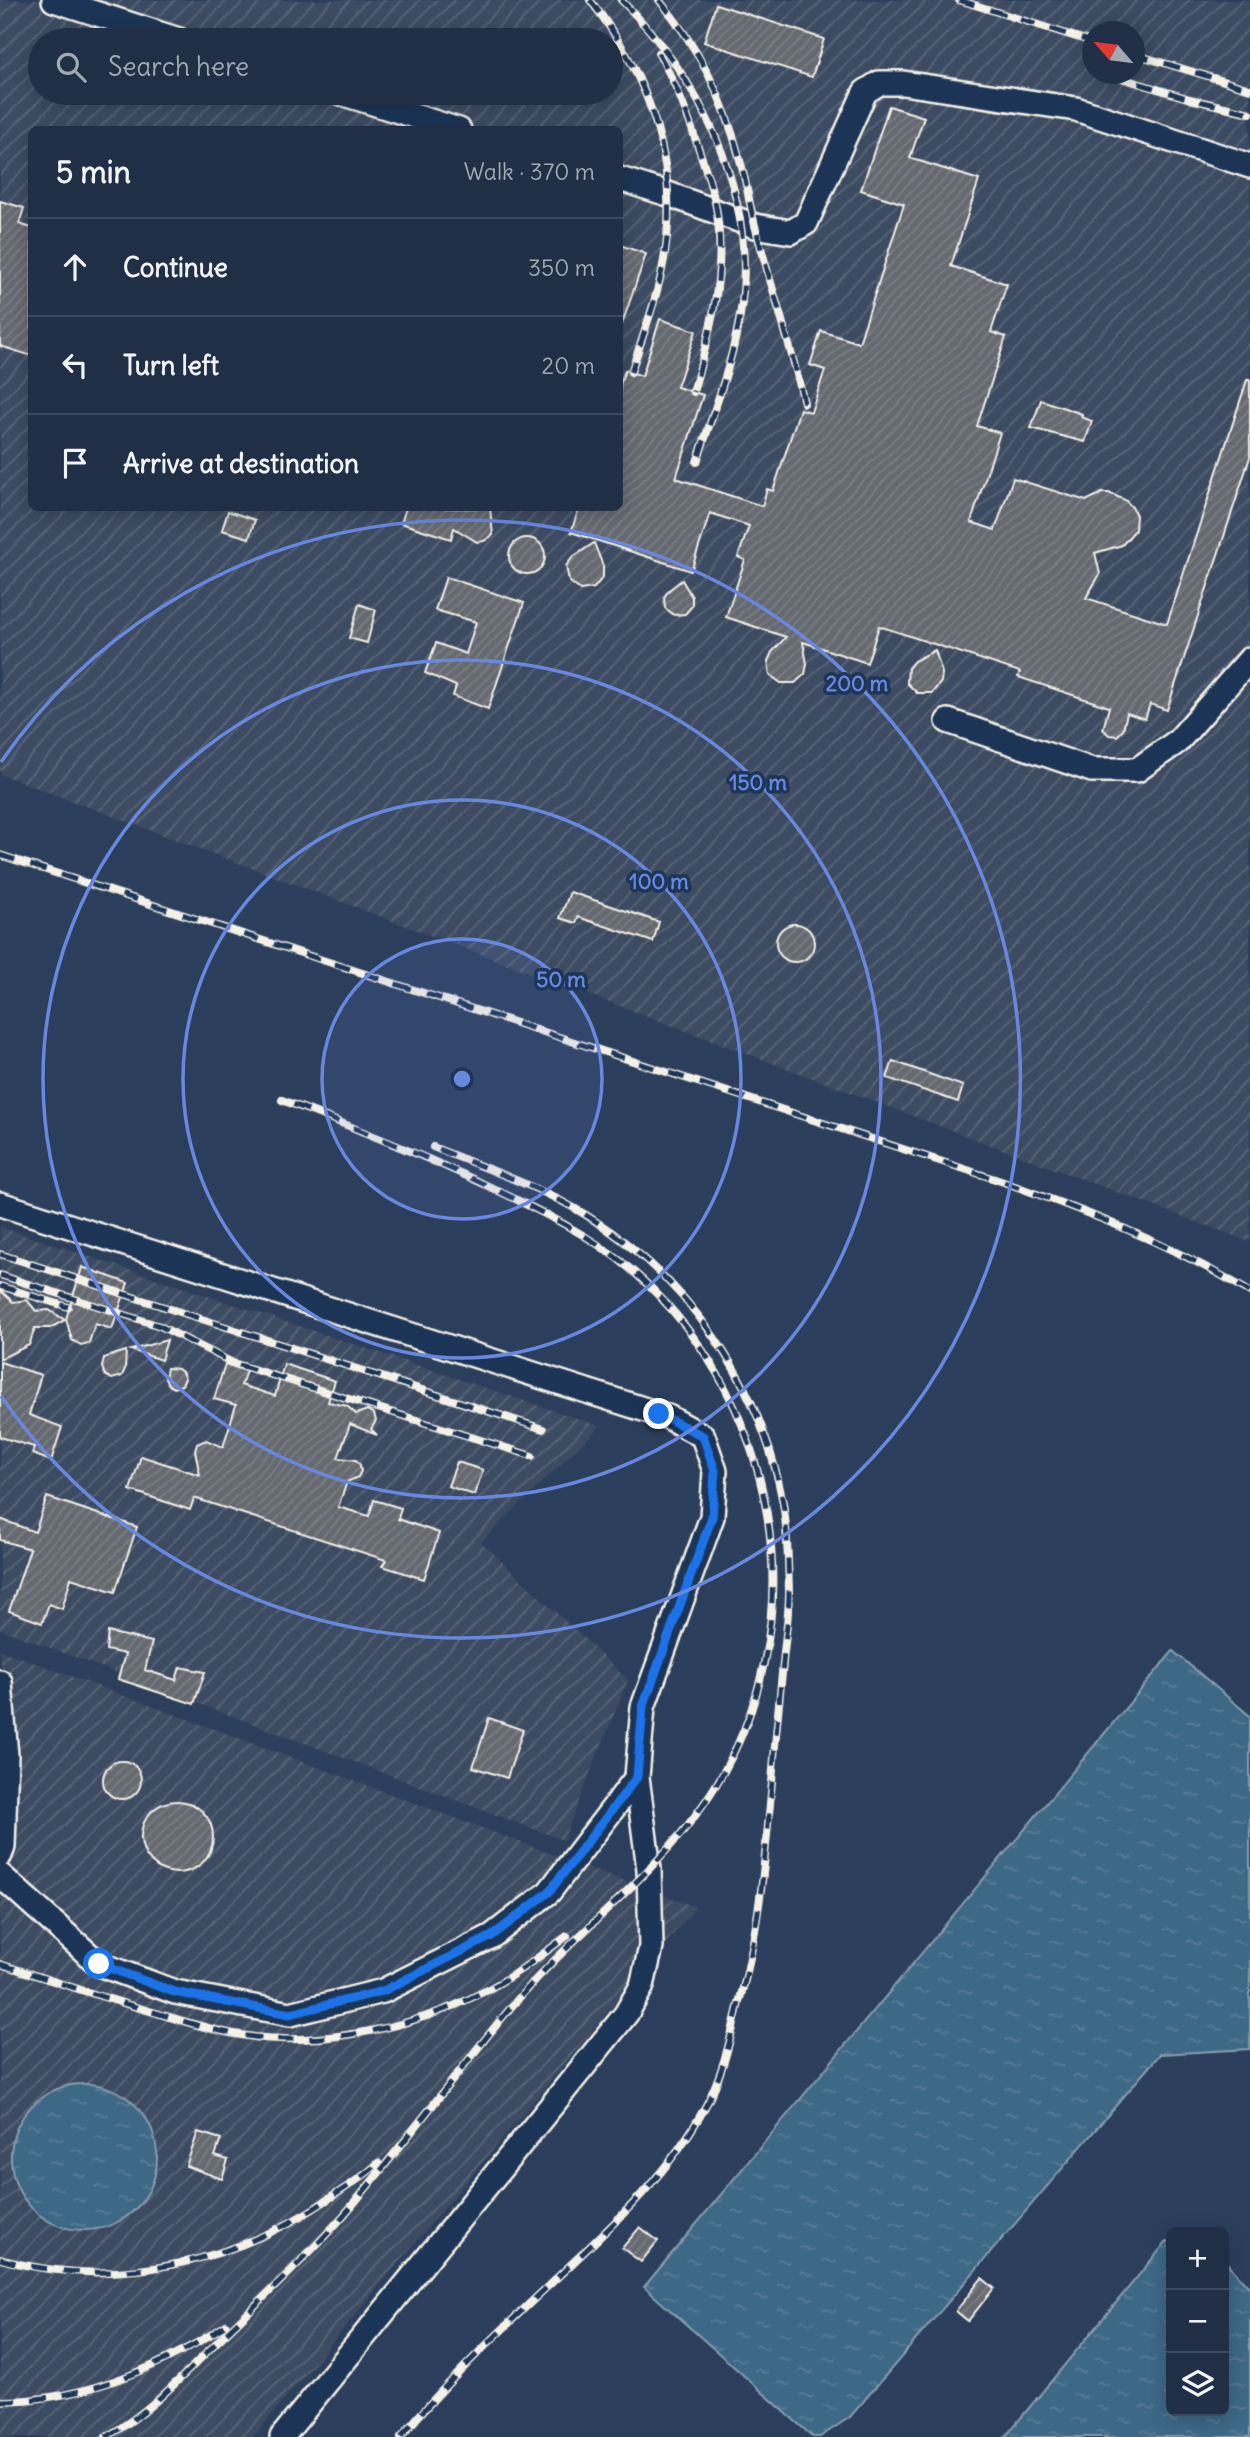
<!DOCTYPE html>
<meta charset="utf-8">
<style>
body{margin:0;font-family:Delius,sans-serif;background:#28374c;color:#f1f3f6}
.controls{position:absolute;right:21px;bottom:21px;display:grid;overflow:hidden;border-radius:10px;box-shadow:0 4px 18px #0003}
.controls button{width:63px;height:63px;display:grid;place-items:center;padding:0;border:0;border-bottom:2px solid #3d4a5e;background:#202f45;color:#f1f3f6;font:35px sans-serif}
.compass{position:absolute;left:1082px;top:21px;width:63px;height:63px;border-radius:50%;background:#202f45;box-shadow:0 4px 18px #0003;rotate:298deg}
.stop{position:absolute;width:21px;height:21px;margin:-16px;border:5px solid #1a73e8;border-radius:50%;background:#fff}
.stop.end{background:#1a73e8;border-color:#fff;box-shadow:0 2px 7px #0008}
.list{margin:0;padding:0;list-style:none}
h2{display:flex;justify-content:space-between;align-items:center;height:91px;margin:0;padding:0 28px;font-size:30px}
h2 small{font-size:23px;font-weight:400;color:#a2a9b3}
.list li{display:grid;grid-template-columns:46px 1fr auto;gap:21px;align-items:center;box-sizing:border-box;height:98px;padding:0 28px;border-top:2px solid #3d4a5e}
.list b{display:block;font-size:26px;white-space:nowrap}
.list em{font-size:23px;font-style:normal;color:#a2a9b3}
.icon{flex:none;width:38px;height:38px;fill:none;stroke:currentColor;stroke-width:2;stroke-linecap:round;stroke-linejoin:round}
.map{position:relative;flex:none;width:1250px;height:2437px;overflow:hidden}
.search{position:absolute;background:#202f45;box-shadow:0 4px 18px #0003;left:28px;top:28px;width:595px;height:77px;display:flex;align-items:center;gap:18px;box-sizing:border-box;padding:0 24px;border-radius:38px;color:#a2a9b3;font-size:26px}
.panel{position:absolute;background:#202f45;box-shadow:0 4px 18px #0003;left:28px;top:126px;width:595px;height:385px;border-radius:10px}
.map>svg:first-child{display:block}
</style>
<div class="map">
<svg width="1250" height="2437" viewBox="0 0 1250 2437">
<defs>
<pattern id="industrial-furrows" width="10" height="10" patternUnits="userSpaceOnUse" patternTransform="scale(1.75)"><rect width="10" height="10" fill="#3c4c62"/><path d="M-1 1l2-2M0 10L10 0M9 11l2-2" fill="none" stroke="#596678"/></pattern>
<pattern id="water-ripples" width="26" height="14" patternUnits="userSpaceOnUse" patternTransform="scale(1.75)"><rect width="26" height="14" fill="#3e6786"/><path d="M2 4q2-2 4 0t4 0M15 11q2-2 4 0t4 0" fill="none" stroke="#5a7d97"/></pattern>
<pattern id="building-hatch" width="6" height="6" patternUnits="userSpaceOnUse" patternTransform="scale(1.75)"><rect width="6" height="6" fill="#656970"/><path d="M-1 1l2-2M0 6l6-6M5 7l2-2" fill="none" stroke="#7c7f84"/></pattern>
</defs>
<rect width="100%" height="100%" fill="#2b3f5c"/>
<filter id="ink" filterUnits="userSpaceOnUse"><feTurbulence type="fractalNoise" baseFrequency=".0143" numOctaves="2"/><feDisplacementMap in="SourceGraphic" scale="14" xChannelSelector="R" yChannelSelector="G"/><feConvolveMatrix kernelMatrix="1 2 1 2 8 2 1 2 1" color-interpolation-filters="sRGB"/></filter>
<g filter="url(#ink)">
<g fill="url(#industrial-furrows)" fill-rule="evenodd">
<path d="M0,0H1250V1242L0,774ZM1092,32H1134V74H1092ZM40,40H611V93H40ZM32,130H620V508H32Z"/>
<polygon points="0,1227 600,1426 481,1542 628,1680 563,1840 0,1629"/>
<polygon points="0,1650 696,1907 253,2437 0,2437"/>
</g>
<g fill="url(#water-ripples)" stroke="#879ead" stroke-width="2">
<polygon points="1173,1651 1250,1716 1250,2049 1160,2054 850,2417 820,2437 813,2437 644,2287"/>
<circle cx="84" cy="2157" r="73"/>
<polygon points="1167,2241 1171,2242 1171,2411 1224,2411 1224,2260 1250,2288 1250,2437 1005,2437"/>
</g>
<g fill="url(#building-hatch)" stroke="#f4f1e8" stroke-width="2">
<polygon points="716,4 824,39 812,77 704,42"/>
<polygon points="889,106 924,117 910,158 979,180 951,266 1007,284 991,332 1006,337 977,426 1000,433 971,522 995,530 1013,478 1086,501 1102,493 1109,493 1125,500 1132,507 1136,515 1135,530 1122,545 1095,553 1100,574 1086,598 1167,624 1247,380 1250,380 1250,457 1167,710 1150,704 1145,719 1127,713 1123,730 1117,736 1109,735 1103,729 1109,707 1018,677 1020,672 879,626 867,663 803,642 807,664 805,674 795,683 781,683 770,675 768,661 772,652 786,637 726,617 745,560 738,557 749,526 710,513 691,571 571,532 579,508 620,508 620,385 625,370 642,376 660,319 696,331 677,387 703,395 676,478 762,506 767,489 773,491 800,409 811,412 825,370 810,365 821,331 859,343 904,204 861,190"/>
<polygon points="0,201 24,208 19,224 32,228 32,356 0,346"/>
<polygon points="620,245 646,254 622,324 620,323"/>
<polygon points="1041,400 1082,414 1081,417 1092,421 1085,442 1031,428"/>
<polygon points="406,508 490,508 493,535 484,541 477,542 454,528 451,539 401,523"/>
<polygon points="228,511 255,520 249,538 222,530"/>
<circle cx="527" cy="556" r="18"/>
<polygon points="594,543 603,566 603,577 594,588 580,590 569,581 566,566 573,557"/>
<polygon points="446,577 524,603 488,709 453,696 456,686 425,673 436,643 466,654 476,622 435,610"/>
<polygon points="682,580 692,597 692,606 685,614 674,615 665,608 664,597 669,590"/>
<polygon points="359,604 376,610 367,643 349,638"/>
<polygon points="935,650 942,673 941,682 932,693 917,693 907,683 908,668 914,661"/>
<polygon points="570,892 659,922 653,942 578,917 576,923 560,918"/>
<circle cx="795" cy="943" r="19"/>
<polygon points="893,1061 963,1086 958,1102 887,1078"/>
<polygon points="82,1267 128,1283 112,1329 95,1324 89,1343 81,1345 72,1340 66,1319"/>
<polygon points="0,1290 13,1302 27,1300 36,1311 49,1310 65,1320 50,1328 35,1328 29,1345 0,1359"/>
<polygon points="167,1340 161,1360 131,1350"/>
<polygon points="126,1351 125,1369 122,1376 112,1379 105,1375 102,1367 104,1358"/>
<polygon points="0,1362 41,1375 29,1415 62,1427 51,1461 32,1454 34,1447 0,1437"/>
<polygon points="225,1364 246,1371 241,1385 275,1396 284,1364 335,1381 328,1402 347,1406 356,1414 367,1410 374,1414 376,1421 371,1429 377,1435 350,1424 338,1458 356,1460 360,1465 361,1471 358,1477 347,1482 338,1507 369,1516 374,1500 401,1508 398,1519 439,1533 424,1579 382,1566 386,1560 194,1498 190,1510 130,1490 141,1456 200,1475 195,1451 197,1444 206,1440 223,1447 236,1405 214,1399"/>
<polygon points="167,1368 178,1369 182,1372 185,1379 182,1385 174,1388 169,1385 165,1379"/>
<polygon points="457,1462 483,1470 474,1495 448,1486"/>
<polygon points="47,1497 137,1527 115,1592 71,1578 62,1609 49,1604 42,1623 9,1611 30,1549 0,1540 0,1519 35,1532"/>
<polygon points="108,1632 152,1642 145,1670 176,1680 180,1667 205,1672 194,1704 118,1679 125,1654 106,1650"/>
<polygon points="489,1718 523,1730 507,1778 473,1767"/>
<circle cx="122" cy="1780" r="19"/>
<circle cx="177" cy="1837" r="36"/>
<polygon points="198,2132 221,2139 215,2156 228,2160 222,2179 186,2166"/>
<polygon points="640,2227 658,2241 641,2262 622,2248"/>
<polygon points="982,2278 994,2288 968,2321 956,2311"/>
</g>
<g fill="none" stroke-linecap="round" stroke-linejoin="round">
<g stroke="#f4f1e8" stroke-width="28">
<g id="minor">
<polyline points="54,0 179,40"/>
<polyline points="341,93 459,130"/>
<polyline points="620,179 668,194 755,226 791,232 806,223 865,92 879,83 903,83 1076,109 1250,166"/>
<polyline points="948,721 1092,770 1137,770 1178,741 1250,659"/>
<polyline points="0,1204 668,1417 703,1436 715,1471 712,1517 643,1707 637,1777 649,1869 651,1947 642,1986 626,2014 282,2437"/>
<polyline points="0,1682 6,1756 3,1847 0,1855"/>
<polyline points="0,1875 99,1964 175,1992 290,2014 383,1991 492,1936 549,1892 637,1777"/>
</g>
</g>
<use href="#minor" stroke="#1d3557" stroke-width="23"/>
<g stroke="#f4f1e8" stroke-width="8">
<g id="rail">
<path d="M590,0C651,78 683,170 662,270C655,305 642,338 631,372"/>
<path d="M621,0C700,78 755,189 742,302C735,357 714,410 697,462"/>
<path d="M659,0C699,47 725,101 740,160C747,184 750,209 757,233C772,290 791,345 804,403"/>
<polyline points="959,0 1092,42"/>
<path d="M658,53C675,81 686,110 696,141C704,164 713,188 717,213C726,274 710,334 693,392"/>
<polyline points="1134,54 1250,89"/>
<polyline points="1108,74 1190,99 1250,113"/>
<path d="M0,855L998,1180C1085,1211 1171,1244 1250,1292"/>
<polyline points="0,1254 543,1429"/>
<polyline points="0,1275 160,1326 233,1363 532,1456"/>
<polyline points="0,1286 68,1307"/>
<path d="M0,1964C51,1980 101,1997 153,2012C180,2020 207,2029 235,2034C313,2049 413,2029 483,1992C513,1977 540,1956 567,1936"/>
<path d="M0,2259C113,2291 235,2263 330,2198C346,2187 364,2177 378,2163"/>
<path d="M0,2401C82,2401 158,2369 226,2325"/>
<path d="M106,2437C149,2413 185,2374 219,2340C262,2299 305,2259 344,2215C400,2149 452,2079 507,2012C568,1937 650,1882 705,1802C823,1630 781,1386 618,1259C586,1234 549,1216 513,1198C438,1161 361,1130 282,1100"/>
<path d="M401,2437C450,2377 507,2325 563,2272C615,2223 670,2172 704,2109C721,2079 729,2045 737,2011C740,1998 744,1985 747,1972C761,1910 766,1846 772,1782C775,1742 779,1703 783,1663C785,1639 789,1615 789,1591C788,1562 788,1532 783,1503C761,1384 689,1279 586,1215C539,1186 484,1168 433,1147"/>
</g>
</g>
<use href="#rail" stroke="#1d3557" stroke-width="5" stroke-dasharray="16" stroke-linecap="butt"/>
</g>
</g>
<g fill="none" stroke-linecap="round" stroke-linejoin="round" filter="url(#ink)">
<polyline stroke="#1a73e8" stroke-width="9" points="99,1964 174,1992 290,2014 383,1991 492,1936 549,1892 637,1777 643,1707 712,1517 715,1471 703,1436 659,1414"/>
</g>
<circle cx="462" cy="1079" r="140" fill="#6887de" fill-opacity=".12"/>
<g fill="none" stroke="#6887de" stroke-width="3.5">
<circle cx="462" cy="1079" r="140"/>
<circle cx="462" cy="1079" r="279"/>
<circle cx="462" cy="1079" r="419"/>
<path d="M1 762A559 559 0 1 1 1 1396"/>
</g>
<circle cx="462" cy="1079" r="10" fill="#6887de" stroke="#1d3557" stroke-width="3.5"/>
<g font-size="21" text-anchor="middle" font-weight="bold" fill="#6887de" stroke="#1d3557" stroke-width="7" stroke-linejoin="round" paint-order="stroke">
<text x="857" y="691">200 m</text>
<text x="758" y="790">150 m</text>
<text x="659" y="889">100 m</text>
<text x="561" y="987">50 m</text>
</g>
</svg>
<div class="controls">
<button>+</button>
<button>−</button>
<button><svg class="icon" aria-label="layers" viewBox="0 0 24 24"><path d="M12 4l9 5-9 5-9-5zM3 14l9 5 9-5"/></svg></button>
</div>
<svg class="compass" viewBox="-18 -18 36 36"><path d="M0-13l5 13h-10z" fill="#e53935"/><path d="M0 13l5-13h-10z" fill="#a2a9b3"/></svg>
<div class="stop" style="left:99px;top:1964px"></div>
<div class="stop end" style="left:659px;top:1414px"></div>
<div class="search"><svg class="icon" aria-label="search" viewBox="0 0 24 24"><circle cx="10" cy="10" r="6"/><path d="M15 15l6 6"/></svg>Search here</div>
<section class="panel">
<h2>5 min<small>Walk · 370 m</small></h2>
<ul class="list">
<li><svg class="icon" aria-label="ahead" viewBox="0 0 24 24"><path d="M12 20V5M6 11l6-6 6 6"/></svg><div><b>Continue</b></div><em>350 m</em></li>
<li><svg class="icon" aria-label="left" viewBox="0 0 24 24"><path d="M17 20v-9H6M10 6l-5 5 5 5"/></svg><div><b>Turn left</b></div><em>20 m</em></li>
<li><svg class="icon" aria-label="arrive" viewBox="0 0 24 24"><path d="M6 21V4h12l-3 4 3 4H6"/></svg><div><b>Arrive at destination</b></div></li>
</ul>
</section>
</div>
